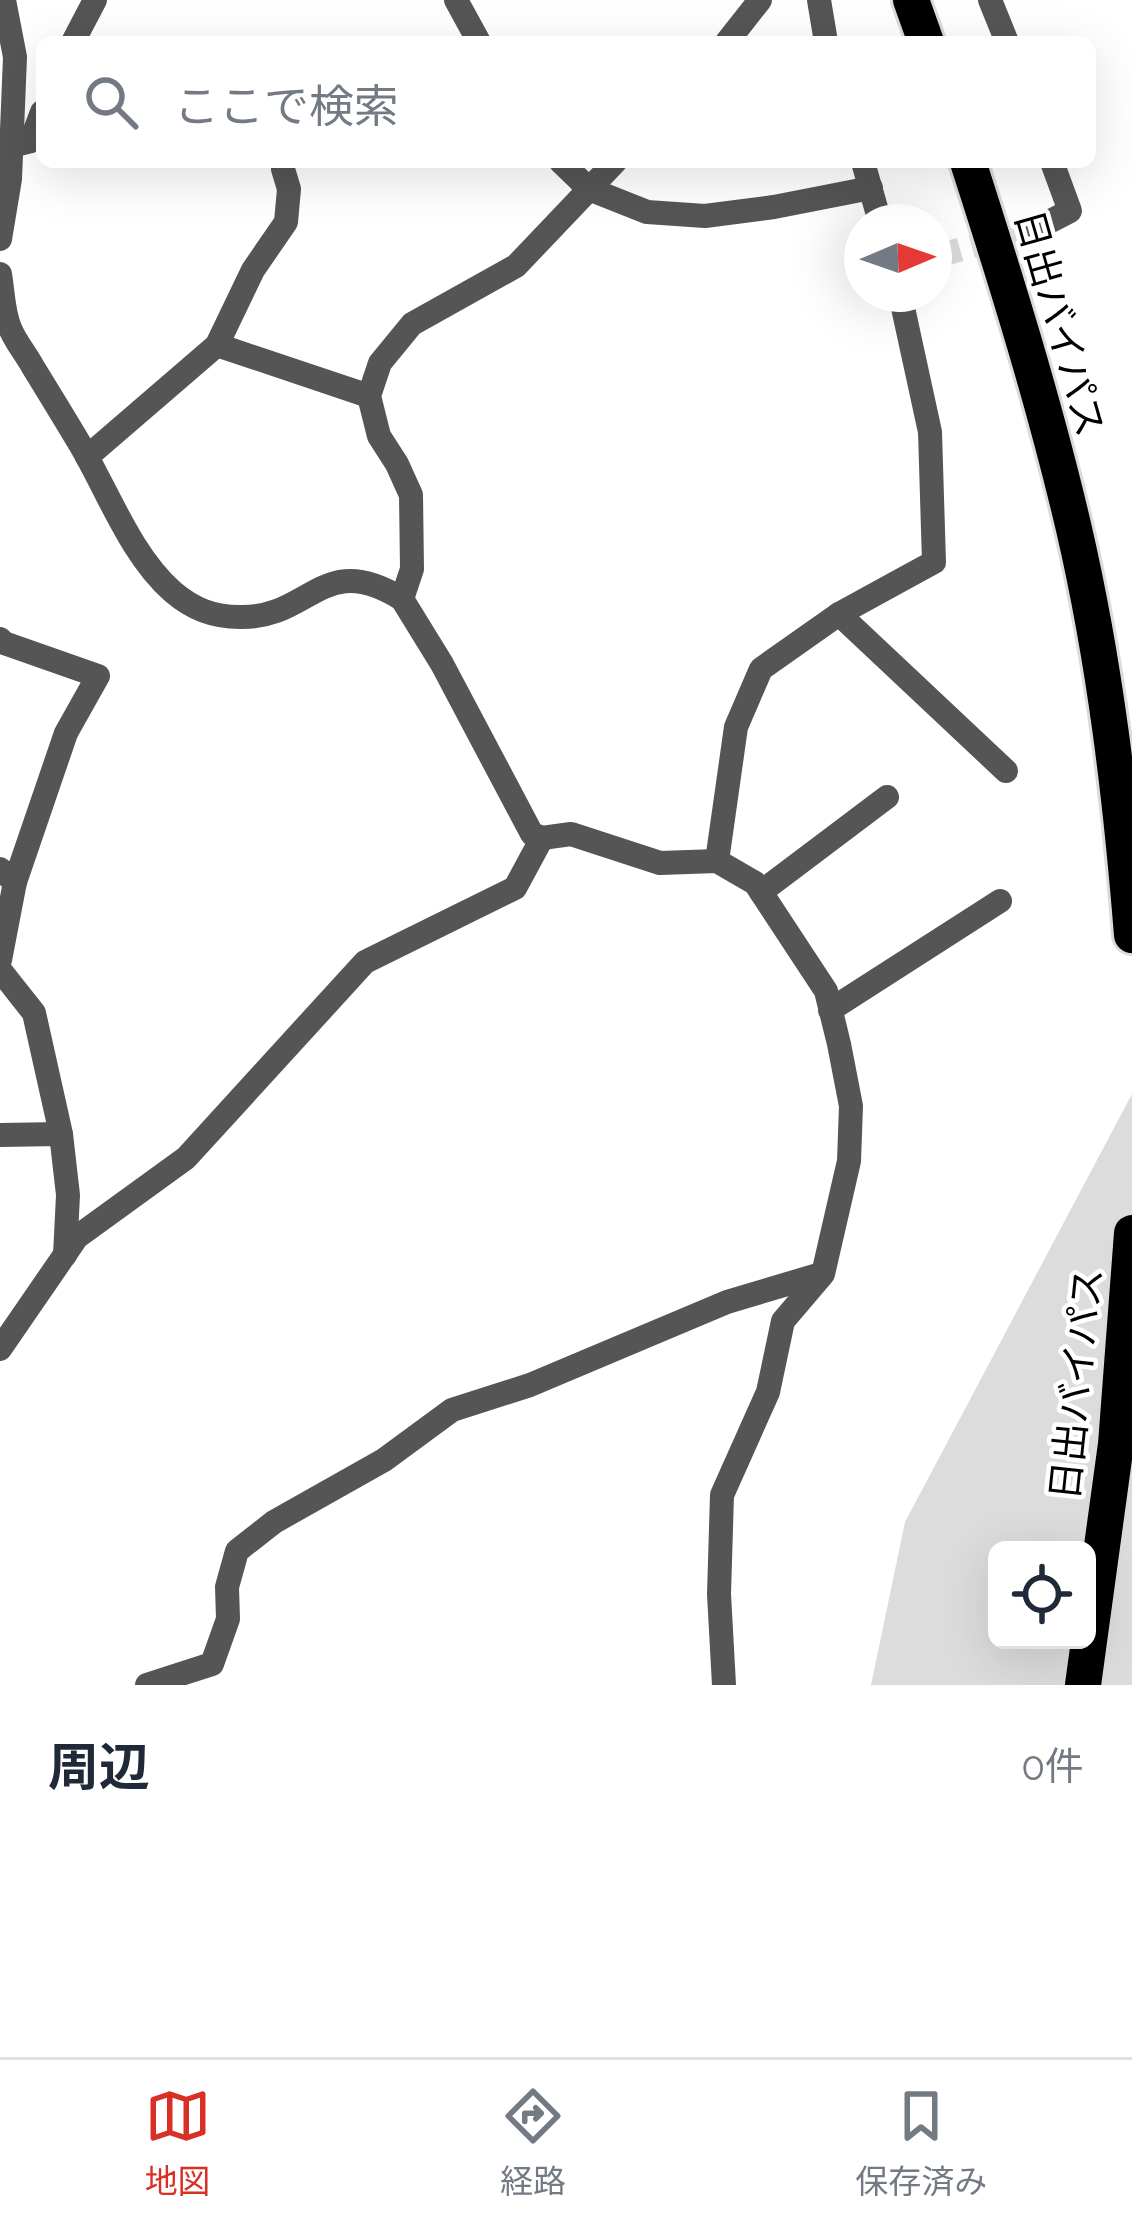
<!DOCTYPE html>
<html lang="ja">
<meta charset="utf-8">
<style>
body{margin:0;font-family:Raleway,"Noto Sans JP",sans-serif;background:#f6f6f7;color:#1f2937}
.controls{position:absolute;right:36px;bottom:36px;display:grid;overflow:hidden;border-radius:18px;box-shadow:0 12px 48px #0002}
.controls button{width:108px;height:108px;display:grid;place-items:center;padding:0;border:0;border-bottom:3px solid #e0e1e3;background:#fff;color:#1f2937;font:60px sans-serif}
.compass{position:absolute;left:844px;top:204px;width:108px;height:108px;border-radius:50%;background:#fff;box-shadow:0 12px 48px #0002;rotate:88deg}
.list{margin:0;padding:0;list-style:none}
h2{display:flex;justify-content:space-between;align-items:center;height:156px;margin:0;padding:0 48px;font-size:51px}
h2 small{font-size:39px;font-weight:400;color:#747a83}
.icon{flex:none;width:66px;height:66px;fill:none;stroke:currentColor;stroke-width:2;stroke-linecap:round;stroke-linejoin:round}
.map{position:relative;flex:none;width:1132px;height:1685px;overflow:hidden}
.search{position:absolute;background:#fff;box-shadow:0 12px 48px #0002;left:36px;right:36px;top:36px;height:132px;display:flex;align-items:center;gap:30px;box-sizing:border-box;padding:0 42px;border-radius:18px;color:#747a83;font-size:45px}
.sheet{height:372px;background:#fff}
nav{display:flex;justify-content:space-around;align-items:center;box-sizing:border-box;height:168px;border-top:3px solid #e0e1e3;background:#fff;font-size:33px;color:#747a83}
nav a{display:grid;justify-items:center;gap:6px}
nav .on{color:#d93025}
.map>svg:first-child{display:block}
</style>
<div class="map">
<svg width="1132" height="1685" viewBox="0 0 1132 1685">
<rect width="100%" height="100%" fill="#fff"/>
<path fill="#dcdcdc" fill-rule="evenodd" d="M1132,1094V1685H871L905,1522ZM997,1550H1087V1640H997Z"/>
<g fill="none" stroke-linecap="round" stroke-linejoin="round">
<polyline stroke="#d9d9d9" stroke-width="24" stroke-dasharray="24 12" stroke-linecap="butt" points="937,256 1037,228"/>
<g stroke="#dbdbdb" stroke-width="42">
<g id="highway">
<polyline points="911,0 926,42"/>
<path d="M968,162C1007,283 1045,405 1074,529C1105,663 1121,798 1132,935"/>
<polyline points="1083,1685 1116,1444 1132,1233"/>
</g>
</g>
<g stroke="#555" stroke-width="24">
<polyline points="456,0 479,42"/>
<polyline points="819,0 826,42"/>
<polyline points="990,0 1007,42"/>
<polyline points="73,42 95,0"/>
<polyline points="727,42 760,0"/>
<polyline points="11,146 31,141 42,112"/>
<polyline points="561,162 589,189 647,212 705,216 774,207 871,188"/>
<polyline points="615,162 516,266 412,324 380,363 369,396 379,436 397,464 411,495 412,569 402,599 442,664 532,834 542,838 571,834 660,863 717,861 755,883 826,991 839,1044 851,1106 849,1161 823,1274 783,1321 768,1392 722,1495 719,1594 724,1685"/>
<polyline points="863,162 880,222"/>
<polyline points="1037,228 1070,211 1052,162"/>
<polyline points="0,239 10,179 15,57 4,0"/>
<polyline points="934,257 937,256"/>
<path d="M0,274C3,291 3,312 10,328C15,341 26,354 33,367C49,393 65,419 81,446C109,494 131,555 173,592C193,609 213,617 240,617C311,619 322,549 402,599"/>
<polyline points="217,345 369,396"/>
<polyline points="87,457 217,345 253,270 286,222 289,189 283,169"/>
<polyline points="839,614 1006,771"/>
<polyline points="0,639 4,643 98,676 66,733 15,882 0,869"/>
<polyline points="717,861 736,727 761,669 839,614 934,562 930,432 900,294"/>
<polyline points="761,892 887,797"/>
<polyline points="0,960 15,882"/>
<polyline points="0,970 34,1013 61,1134"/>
<polyline points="830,1010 1000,901"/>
<polyline points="0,1135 61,1134 68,1195 65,1255"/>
<polyline points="0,1349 77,1237 186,1158 365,962 515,888 542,838"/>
<polyline points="147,1685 212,1664 228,1619 227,1587 237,1551 274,1522 384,1460 452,1410 530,1385 727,1302 821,1274"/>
</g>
<use href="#highway" stroke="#000" stroke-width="36"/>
</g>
<g text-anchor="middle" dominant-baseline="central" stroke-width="9" stroke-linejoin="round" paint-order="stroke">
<g font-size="39" fill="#000" stroke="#fff">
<text transform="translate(1060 323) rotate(74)">日出バイパス</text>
<text transform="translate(1076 1384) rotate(-84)">日出バイパス</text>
</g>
</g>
</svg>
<div class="controls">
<button><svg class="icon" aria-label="locate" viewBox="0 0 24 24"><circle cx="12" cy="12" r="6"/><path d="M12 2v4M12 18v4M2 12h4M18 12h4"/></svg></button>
</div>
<svg class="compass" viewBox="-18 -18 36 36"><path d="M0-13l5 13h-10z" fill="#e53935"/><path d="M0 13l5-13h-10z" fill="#747a83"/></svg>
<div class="search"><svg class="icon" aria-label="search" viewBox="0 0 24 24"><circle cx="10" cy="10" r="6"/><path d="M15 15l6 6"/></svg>ここで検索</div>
</div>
<section class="sheet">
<h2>周辺<small>0件</small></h2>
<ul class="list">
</ul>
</section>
<nav>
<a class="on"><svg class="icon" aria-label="map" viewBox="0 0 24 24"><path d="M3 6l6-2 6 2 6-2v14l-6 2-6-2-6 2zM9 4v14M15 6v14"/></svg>地図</a>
<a><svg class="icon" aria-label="directions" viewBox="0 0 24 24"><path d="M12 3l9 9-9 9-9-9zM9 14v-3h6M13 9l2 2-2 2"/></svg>経路</a>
<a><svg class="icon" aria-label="saved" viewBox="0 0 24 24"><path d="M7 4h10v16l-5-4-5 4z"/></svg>保存済み</a>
</nav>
